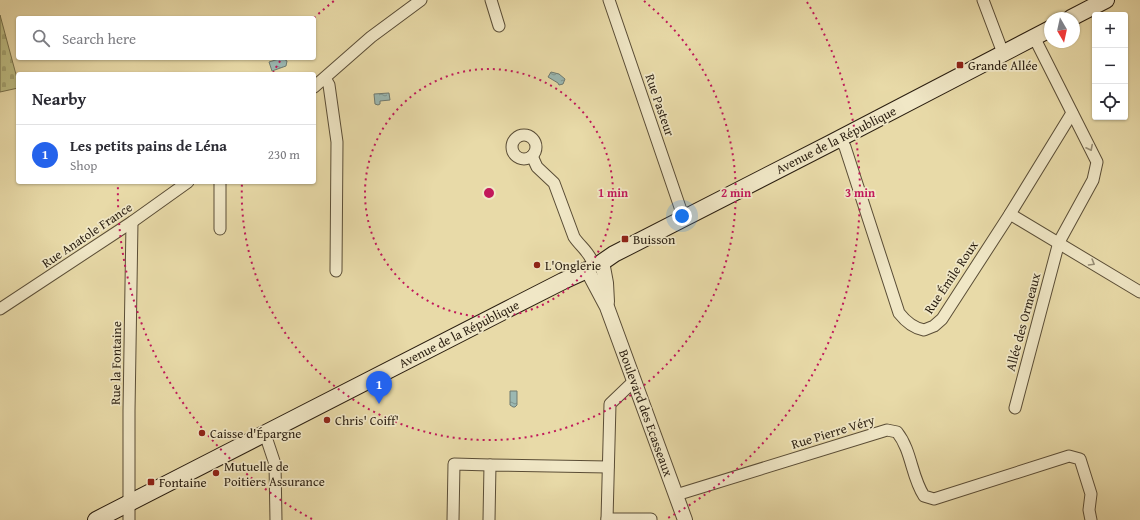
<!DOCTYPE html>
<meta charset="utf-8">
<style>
body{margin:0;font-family:"Gentium Book Plus",serif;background:#f7f7f7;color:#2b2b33}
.controls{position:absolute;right:12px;top:12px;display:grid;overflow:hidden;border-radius:4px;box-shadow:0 1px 3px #0004}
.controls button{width:36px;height:36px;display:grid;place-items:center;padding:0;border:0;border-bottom:1px solid #e1e1e2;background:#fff;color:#2b2b33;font:20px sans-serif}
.compass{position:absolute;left:1044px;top:12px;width:36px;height:36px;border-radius:50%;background:#fff;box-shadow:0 1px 3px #0004;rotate:171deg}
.you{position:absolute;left:682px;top:216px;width:14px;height:14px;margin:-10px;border:3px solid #fff;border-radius:50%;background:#1a73e8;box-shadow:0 0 0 6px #1a73e833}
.badge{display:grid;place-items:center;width:26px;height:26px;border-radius:50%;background:#2563eb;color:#fff;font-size:13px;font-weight:700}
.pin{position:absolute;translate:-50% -33px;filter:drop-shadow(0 1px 2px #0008)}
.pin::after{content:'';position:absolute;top:21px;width:14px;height:12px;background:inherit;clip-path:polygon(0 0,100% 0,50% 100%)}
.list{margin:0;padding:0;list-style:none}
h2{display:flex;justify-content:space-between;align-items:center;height:52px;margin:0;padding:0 16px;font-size:17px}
h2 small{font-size:13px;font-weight:400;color:#7c7c81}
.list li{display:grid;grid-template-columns:26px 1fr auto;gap:12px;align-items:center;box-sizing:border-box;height:60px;padding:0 16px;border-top:1px solid #e1e1e2}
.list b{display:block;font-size:15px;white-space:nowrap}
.list p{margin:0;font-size:13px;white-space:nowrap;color:#7c7c81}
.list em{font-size:13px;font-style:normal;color:#7c7c81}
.icon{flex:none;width:22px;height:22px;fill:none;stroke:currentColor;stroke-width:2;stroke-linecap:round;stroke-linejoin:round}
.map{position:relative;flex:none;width:1140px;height:520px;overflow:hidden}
.search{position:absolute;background:#fff;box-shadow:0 1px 3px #0004;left:16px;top:16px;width:300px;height:44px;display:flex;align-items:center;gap:10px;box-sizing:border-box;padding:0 14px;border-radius:4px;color:#7c7c81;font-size:15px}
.panel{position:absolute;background:#fff;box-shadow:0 1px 3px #0004;left:16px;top:72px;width:300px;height:112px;border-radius:4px}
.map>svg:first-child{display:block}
</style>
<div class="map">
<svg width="1140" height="520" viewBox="0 0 1140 520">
<defs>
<pattern id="cemetery-stones" width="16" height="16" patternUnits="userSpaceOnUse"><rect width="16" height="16" fill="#bdbd83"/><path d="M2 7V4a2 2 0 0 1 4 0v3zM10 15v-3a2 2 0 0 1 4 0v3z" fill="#a3a270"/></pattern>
<pattern id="water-ripples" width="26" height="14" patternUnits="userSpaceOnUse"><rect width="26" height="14" fill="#9bb8b2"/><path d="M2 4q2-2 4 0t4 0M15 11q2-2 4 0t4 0" fill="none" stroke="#7f958f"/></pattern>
</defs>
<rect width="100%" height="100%" fill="#e8daa8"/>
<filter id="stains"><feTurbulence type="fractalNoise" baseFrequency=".005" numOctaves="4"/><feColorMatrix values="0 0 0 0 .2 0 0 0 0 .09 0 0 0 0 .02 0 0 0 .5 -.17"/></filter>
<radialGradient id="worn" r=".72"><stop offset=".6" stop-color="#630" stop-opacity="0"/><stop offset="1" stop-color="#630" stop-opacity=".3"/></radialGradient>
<polygon fill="url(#cemetery-stones)" stroke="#746e4a" points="0,15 18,82 18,88 0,92"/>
<g fill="url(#water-ripples)" stroke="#6e7a71">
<polygon points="282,58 287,61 286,66 272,71 269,62"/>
<polygon points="551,72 559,74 565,79 563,84 559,85 558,83 548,77"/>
<polygon points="389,93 390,100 380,101 380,104 378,105 375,104 374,94"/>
<polygon points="510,391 517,391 517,405 515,407 513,407 510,405"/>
</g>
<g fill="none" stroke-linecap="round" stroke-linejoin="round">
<g stroke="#5a4d36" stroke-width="13">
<g id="minor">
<polyline points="491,0 499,26"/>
<polyline points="609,0 684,219"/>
<polyline points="983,0 1003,53"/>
<polyline points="325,78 329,85 337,142 336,271"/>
<polyline points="314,87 371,37 421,0"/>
<circle cx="524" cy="147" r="12"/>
<path d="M840,139L845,147L899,313C906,322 913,328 924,330L934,326L942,319L1010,214L1072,113"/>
<path d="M532,156L537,167L554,183L574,237C580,246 588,251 592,261"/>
<polyline points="220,182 220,229"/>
<polyline points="1010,214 1140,292"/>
<polyline points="0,309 132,222 188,182"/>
<polyline points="1015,408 1059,242 1093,180 1097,162 1034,37"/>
<polyline points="265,434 275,464 276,520"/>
<path d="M676,495L887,430L897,432C912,451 911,476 924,496L934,499L1069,456L1080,459L1091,494L1089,510L1091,520"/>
<polyline points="607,519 651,519 651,520"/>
<polyline points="129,520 129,411 132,222"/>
<polyline points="453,520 454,464 490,465"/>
<polyline points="489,520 490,465 608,467"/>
<polyline points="607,520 610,404 634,381"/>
</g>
</g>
<g stroke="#5a4d36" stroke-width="16">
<g id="tertiary">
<polyline points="603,267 606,283 607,302"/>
<polyline points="590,275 607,307 685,520"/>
</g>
</g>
<g stroke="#2a1e10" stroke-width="18">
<g id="secondary">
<polyline points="1071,18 1106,0"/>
<polyline points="601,263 614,254 831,143 1050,29"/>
<polyline points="96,520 508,309 563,281 587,270"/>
</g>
</g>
<use href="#minor" stroke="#f0e7c6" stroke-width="11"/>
<use href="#tertiary" stroke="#f0e7c6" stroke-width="14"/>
<use href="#secondary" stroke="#f0e7c6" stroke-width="16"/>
</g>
<defs><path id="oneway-chevron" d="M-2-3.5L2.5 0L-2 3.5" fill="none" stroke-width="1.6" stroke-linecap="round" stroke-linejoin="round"/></defs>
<g stroke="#978d74">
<use href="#oneway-chevron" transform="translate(1090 148) rotate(63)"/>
<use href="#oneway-chevron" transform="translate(1092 263) rotate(31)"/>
</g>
<g fill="none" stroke="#c2185b" stroke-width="2" stroke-dasharray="2 4">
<circle cx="489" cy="193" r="124"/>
<path d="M273 73A247 247 0 0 1 282 58M314 18A247 247 0 0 1 334 1M644 1A247 247 0 1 1 242 182"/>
<path d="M312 519A371 371 0 0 1 118 183M807 2A371 371 0 0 1 666 519"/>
</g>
<g fill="#8f2418" stroke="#f0e7c6" stroke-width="1.5">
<rect x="956" y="61" width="8" height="8" rx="2"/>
<rect x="621" y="235" width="8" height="8" rx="2"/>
<circle cx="537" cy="265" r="4"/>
<circle cx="327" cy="420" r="4"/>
<circle cx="202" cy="433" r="4"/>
<circle cx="216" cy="473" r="4"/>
<rect x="147" y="478" width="8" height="8" rx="2"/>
</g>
<g text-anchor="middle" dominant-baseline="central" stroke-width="3.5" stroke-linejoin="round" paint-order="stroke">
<g font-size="13" fill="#2a1e10" stroke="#f0e7c6" text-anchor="start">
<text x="968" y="65">Grande Allée</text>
<text x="633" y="239">Buisson</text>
<text x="545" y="265">L'Onglerie</text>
<text x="335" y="420">Chris' Coiff'</text>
<text x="210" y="433">Caisse d'Épargne</text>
<text x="224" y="466">Mutuelle de<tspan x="224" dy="15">Poitiers Assurance</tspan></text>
<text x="159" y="482">Fontaine</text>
</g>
<g font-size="13" fill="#2a1e10" stroke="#f0e7c6">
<text transform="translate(660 105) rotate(71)">Rue Pasteur</text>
<text transform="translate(836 140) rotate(-27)">Avenue de la République</text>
<text transform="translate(87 235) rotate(-34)">Rue Anatole France</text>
<text transform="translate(951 277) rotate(-56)">Rue Émile Roux</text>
<text transform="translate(1023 322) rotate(-75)">Allée des Ormeaux</text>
<text transform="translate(459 334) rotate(-27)">Avenue de la République</text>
<text transform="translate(116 363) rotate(-89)">Rue la Fontaine</text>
<text transform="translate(646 413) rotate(70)">Boulevard des Ecasseaux</text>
<text transform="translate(833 432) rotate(-17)">Rue Pierre Véry</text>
</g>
</g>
<circle cx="489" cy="193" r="6" fill="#c2185b" stroke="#f0e7c6" stroke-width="2"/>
<g font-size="12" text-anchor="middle" font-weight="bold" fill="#c2185b" stroke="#f0e7c6" stroke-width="3.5" stroke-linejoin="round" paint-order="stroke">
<text x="613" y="197">1 min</text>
<text x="736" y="197">2 min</text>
<text x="860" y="197">3 min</text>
</g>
<rect width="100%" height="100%" filter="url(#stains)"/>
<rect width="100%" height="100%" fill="url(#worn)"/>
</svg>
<div class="controls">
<button>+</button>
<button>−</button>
<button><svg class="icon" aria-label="locate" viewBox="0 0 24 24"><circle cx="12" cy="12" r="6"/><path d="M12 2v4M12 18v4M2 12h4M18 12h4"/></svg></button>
</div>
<svg class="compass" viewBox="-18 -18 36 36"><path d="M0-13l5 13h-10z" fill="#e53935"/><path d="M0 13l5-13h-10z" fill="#7c7c81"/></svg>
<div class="you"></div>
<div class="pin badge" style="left:379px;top:404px">1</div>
<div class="search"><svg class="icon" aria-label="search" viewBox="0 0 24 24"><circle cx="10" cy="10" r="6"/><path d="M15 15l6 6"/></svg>Search here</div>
<section class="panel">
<h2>Nearby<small></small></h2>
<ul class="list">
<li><span class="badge">1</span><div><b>Les petits pains de Léna</b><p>Shop</p></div><em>230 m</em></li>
</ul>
</section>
</div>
